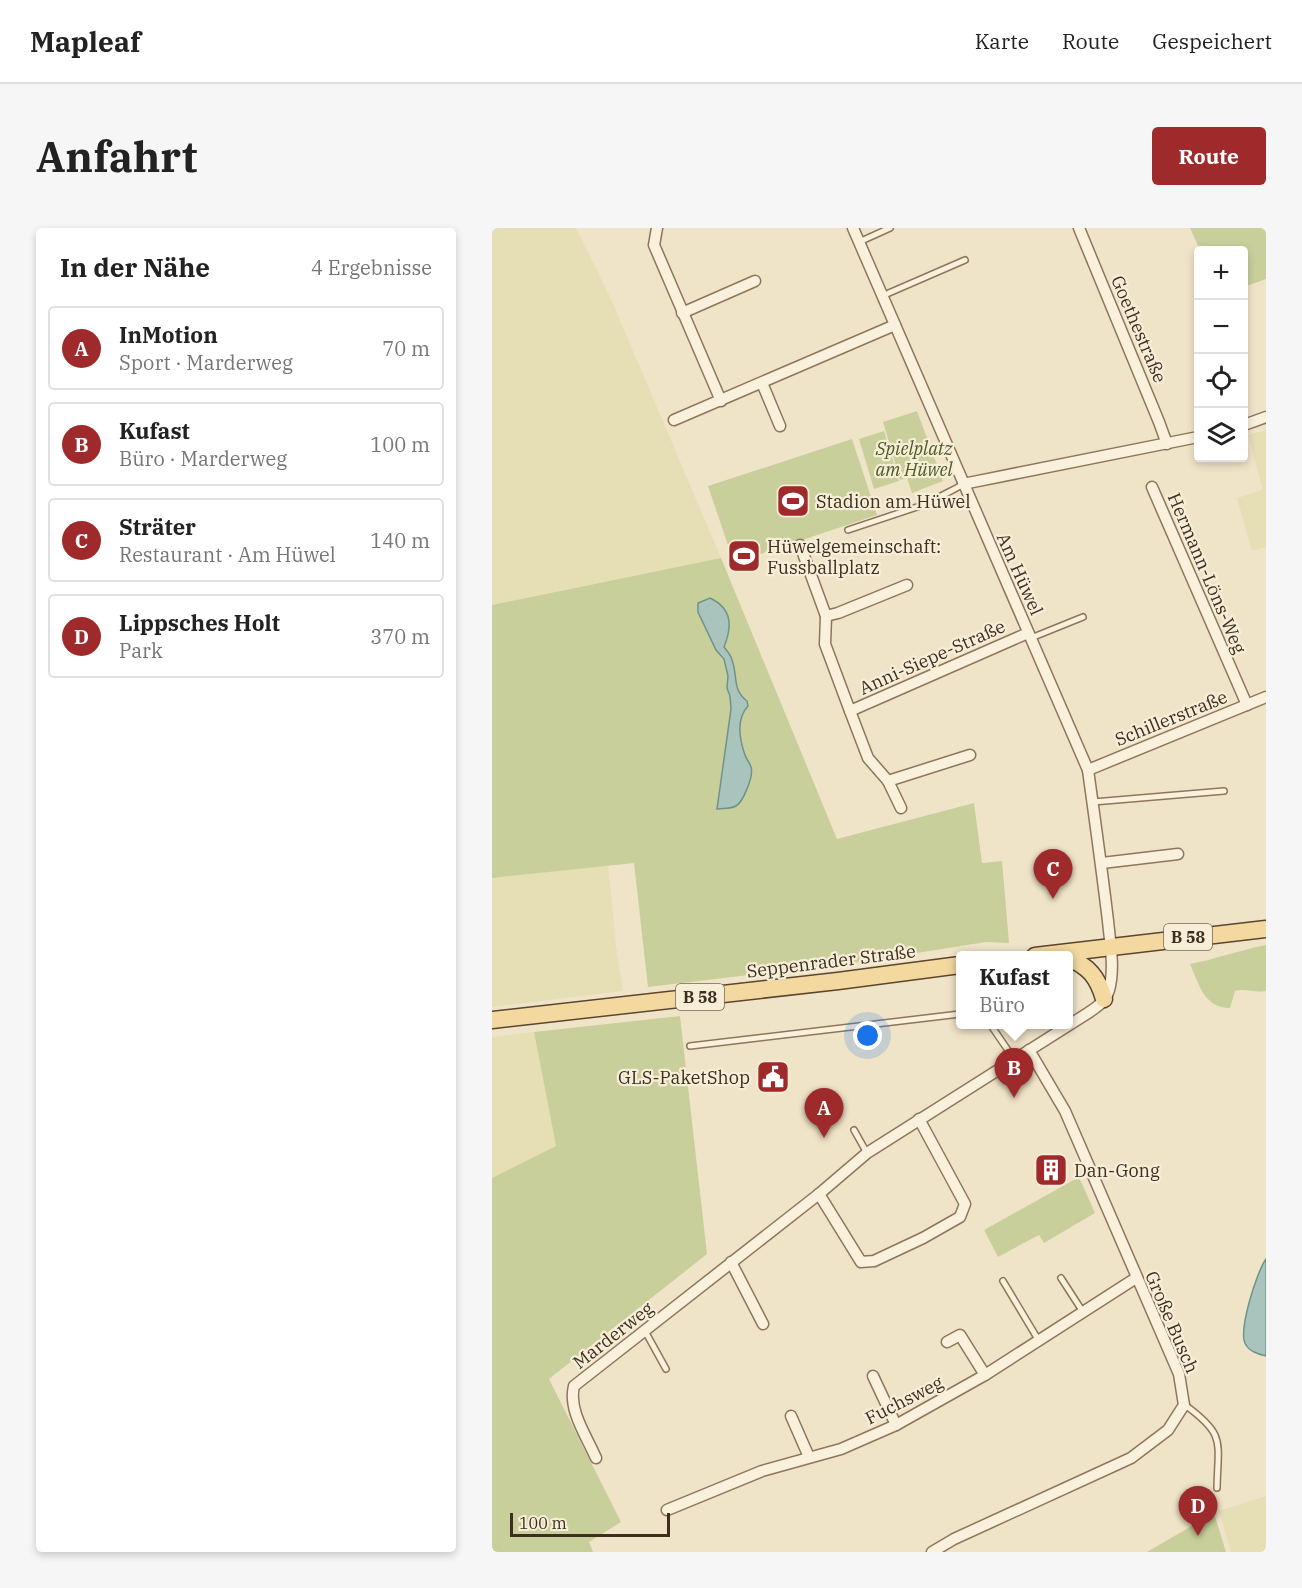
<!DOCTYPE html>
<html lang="de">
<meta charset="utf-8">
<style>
body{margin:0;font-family:"IBM Plex Serif",serif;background:#f6f6f6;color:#222}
.controls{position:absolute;right:18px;top:18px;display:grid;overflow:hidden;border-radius:6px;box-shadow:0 3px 9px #0003}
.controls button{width:54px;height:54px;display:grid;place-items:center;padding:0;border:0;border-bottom:2px solid #e0e0e0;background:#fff;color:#222;font:30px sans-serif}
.scale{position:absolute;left:18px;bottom:15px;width:160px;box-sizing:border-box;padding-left:6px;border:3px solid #3d2e20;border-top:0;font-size:16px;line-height:21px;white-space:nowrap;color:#3d2e20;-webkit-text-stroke:4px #f7eed8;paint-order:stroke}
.you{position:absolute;left:376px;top:808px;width:21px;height:21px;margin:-15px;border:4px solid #fff;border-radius:50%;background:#1a73e8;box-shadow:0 0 0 9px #1a73e833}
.badge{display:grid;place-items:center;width:39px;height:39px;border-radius:50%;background:#9e2a2b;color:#fff;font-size:20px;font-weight:700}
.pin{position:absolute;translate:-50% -50px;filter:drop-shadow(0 2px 3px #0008)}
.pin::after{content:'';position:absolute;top:32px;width:21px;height:18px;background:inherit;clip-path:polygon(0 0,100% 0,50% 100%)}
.popup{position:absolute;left:464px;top:723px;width:117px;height:78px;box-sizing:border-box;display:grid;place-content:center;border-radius:6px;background:#fff;filter:drop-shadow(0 2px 4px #0005);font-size:20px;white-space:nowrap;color:#767676}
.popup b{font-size:22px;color:#222}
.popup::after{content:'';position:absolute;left:50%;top:100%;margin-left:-12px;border:12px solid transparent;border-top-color:#fff}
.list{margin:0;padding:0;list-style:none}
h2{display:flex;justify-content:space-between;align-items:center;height:78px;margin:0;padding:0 24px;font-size:26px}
h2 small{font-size:20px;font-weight:400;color:#767676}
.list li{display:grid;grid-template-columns:39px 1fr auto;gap:18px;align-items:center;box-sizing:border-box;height:84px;margin:0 12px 12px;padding:0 12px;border:2px solid #e0e0e0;border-radius:6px}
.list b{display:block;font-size:22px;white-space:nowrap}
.list p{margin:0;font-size:20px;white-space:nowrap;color:#767676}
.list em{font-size:20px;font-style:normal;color:#767676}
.icon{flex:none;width:33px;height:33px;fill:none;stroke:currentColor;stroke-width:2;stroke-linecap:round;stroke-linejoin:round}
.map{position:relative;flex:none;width:774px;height:1324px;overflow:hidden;border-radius:6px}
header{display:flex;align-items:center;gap:36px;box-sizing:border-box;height:84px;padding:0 30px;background:#fff;border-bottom:2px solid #e0e0e0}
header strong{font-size:28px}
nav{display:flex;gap:33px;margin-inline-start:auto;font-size:21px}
.intro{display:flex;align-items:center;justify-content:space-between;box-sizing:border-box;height:144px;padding:0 36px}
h1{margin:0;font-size:42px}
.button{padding:15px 27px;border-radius:6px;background:#9e2a2b;color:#fff;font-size:21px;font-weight:700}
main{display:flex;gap:36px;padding:0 36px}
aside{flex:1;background:#fff;border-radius:6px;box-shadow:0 3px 9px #0003}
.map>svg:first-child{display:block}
</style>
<header>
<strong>Mapleaf</strong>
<nav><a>Karte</a><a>Route</a><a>Gespeichert</a></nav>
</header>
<div class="intro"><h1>Anfahrt</h1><a class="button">Route</a></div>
<main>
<aside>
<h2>In der Nähe<small>4 Ergebnisse</small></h2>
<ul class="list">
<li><span class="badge">A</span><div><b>InMotion</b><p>Sport · Marderweg</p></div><em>70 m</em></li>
<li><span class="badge">B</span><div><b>Kufast</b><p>Büro · Marderweg</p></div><em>100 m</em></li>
<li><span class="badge">C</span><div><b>Sträter</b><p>Restaurant · Am Hüwel</p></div><em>140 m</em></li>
<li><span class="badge">D</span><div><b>Lippsches Holt</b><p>Park</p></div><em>370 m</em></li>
</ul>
</aside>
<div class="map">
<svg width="774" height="1324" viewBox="0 0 774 1324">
<rect width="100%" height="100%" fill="#f0e4c8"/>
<g fill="#e6deb5">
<polygon points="0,0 84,0 119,71 229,330 0,377"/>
<polygon points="774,202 774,319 760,323 745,270 771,262 756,207"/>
<polygon points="116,637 124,718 131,763 0,779 0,650"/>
<polygon points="42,804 64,918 0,950 0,809"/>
<polygon points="774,1268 774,1324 739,1324 727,1283"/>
</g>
<g fill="#c9cf9b">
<polygon points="698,0 774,0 774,51 752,59 752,22 708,22"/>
<polygon points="425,183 451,253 420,265 415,250 408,252 391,194"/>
<polygon points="392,203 407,253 382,261 367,211"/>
<polygon points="360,211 385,287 242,335 216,258"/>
<polygon points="229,330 345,611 482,575 490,635 510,633 517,715 494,714 368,734 156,759 142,635 0,650 0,377"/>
<path d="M774,717V763C763,765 753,760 743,763L738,780C712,780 707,756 698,736C724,731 748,722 774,717Z"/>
<polygon points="188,788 215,1026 57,1151 129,1294 97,1314 101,1324 0,1324 0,950 64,918 42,804"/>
<polygon points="587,949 603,985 552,1015 547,1007 506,1029 492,1002"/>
<polygon points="722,1285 734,1324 655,1324"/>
</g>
<g fill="#a9c4bc" stroke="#6f938a" stroke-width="1.5">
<path d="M218,370C241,381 240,399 232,419C235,423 239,427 240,432C246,448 240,462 255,473L256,478C244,491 247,510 253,527C254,531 258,535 259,539C262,548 251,574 244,578C239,581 231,580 225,581L239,481L238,468L235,460L236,448L232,431L224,422L206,384V375Z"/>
<path d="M774,1031V1128C767,1126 758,1124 754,1117C745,1105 765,1043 774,1031Z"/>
</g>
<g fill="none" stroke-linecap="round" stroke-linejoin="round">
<g stroke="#8d765c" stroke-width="8">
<g id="lane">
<polyline points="367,14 398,0"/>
<polyline points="390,68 473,32"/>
<path d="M356,302L440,274C448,267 461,263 471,256"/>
<polyline points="539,410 591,389"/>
<polyline points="601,574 732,563"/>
<polyline points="498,796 522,831"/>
<polyline points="198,818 468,786"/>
<polyline points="362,902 375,925"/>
<polyline points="569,1050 591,1084"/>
<polyline points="511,1053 547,1113"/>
<polyline points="153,1103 174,1141"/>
<path d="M693,1177C734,1207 726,1213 725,1260"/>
</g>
</g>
<g stroke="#8d765c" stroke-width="13">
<g id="street">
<polyline points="165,0 162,17 229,173"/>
<polyline points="587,0 667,194 675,216"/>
<polyline points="190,85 263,53"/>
<polyline points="270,155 288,198"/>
<polyline points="182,192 403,97"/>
<polyline points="752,197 774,189"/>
<polyline points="471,256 706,209"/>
<polyline points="660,259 755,477"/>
<polyline points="308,317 334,388 333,416 358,483 376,530 396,553 409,580"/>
<polyline points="334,388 346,385 415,357"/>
<polyline points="358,483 536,405"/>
<polyline points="596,542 774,469"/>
<polyline points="396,553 478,527"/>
<polyline points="610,635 686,626"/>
<polyline points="327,966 369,1034 382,1033 431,1010 468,989 473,976 427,891"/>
<polyline points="239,1034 271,1096"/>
<polyline points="455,1114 468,1107 493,1147"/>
<polyline points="381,1148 404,1197"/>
<polyline points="299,1188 317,1229"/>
<path d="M104,1230C94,1207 76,1182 82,1158L327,966L375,925L596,785C605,779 614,773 617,762C623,741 618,714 616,693C610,643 603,592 596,542L361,0"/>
<polyline points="175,1282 270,1243 349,1221 404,1197 493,1147 644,1050"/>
<polyline points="440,1324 462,1311 639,1230 676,1202 692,1177 687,1146 573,883 537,822"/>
</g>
</g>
<g stroke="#5b4430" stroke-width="19">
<g id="primary">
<polyline points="543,728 774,701"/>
<path d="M576,730C597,738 606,750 612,771"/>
<polyline points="0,792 346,753 468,737"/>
</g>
</g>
<use href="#lane" stroke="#faf1dc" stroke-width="5"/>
<use href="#street" stroke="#faf1dc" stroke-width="10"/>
<use href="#primary" stroke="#f3d9a0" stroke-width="16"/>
</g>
<defs>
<g id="stadium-square" transform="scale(1.725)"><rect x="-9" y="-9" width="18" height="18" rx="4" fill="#9e2a2b" stroke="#f7eed8"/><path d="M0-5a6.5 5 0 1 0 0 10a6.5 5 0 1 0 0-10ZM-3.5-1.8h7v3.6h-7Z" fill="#fff"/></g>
<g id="civic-square" transform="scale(1.725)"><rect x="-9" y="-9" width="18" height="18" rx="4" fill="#9e2a2b" stroke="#f7eed8"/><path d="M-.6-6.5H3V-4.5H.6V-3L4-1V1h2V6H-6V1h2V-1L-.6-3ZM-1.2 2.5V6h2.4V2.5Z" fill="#fff"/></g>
<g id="building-square" transform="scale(1.725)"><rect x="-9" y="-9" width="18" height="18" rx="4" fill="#9e2a2b" stroke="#f7eed8"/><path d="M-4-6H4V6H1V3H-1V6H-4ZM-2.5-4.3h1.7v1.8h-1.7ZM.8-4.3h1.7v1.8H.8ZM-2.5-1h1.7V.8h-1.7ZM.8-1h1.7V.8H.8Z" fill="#fff"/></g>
</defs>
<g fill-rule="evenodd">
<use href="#stadium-square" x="301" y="273"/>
<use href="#stadium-square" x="252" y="328"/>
<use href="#civic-square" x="281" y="849"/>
<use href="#building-square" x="559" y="942"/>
</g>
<g text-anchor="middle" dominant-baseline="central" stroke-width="4.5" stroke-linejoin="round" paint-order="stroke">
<g fill="#f7eed8" stroke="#756857" stroke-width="1.5">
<rect x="672" y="696" width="48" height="26" rx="4.5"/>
<rect x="184" y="756" width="48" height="26" rx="4.5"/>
</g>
<g font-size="16" font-weight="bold" fill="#3d2e20">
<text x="696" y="709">B 58</text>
<text x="208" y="769">B 58</text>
</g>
<g font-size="18" fill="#3d2e20" stroke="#f7eed8">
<text transform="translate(647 101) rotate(67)">Goethestraße</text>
<text transform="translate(715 345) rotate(67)">Hermann-Löns-Weg</text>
<text transform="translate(528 346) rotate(66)">Am Hüwel</text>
<text transform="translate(440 429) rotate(-24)">Anni-Siepe-Straße</text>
<text transform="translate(679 490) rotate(-22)">Schillerstraße</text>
<text transform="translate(339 733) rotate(-7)">Seppenrader Straße</text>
<text transform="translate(680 1094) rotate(67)">Große Busch</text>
<text transform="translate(121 1107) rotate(-38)">Marderweg</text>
<text transform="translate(412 1172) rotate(-27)">Fuchsweg</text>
</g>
<g font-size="18" font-style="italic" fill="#4d5a26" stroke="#f7eed8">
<text x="422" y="220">Spielplatz<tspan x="422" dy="21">am Hüwel</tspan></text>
</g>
<g font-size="18" fill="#3d2e20" stroke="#f7eed8" text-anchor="start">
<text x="324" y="273">Stadion am Hüwel</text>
<text x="275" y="318">Hüwelgemeinschaft:<tspan x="275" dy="21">Fussballplatz</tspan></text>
<text x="258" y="849" text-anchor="end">GLS-PaketShop</text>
<text x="582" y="942">Dan-Gong</text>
</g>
</g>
</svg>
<div class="controls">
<button>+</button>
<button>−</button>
<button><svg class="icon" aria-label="locate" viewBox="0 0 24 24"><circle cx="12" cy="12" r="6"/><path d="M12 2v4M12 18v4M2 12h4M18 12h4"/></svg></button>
<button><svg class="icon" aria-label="layers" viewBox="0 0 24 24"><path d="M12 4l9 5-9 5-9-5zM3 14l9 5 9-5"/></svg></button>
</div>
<div class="scale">100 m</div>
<div class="you"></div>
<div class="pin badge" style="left:332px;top:910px">A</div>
<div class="pin badge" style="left:522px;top:870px">B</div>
<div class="popup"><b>Kufast</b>Büro</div>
<div class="pin badge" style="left:561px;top:671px">C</div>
<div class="pin badge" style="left:706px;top:1308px">D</div>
</div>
</main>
